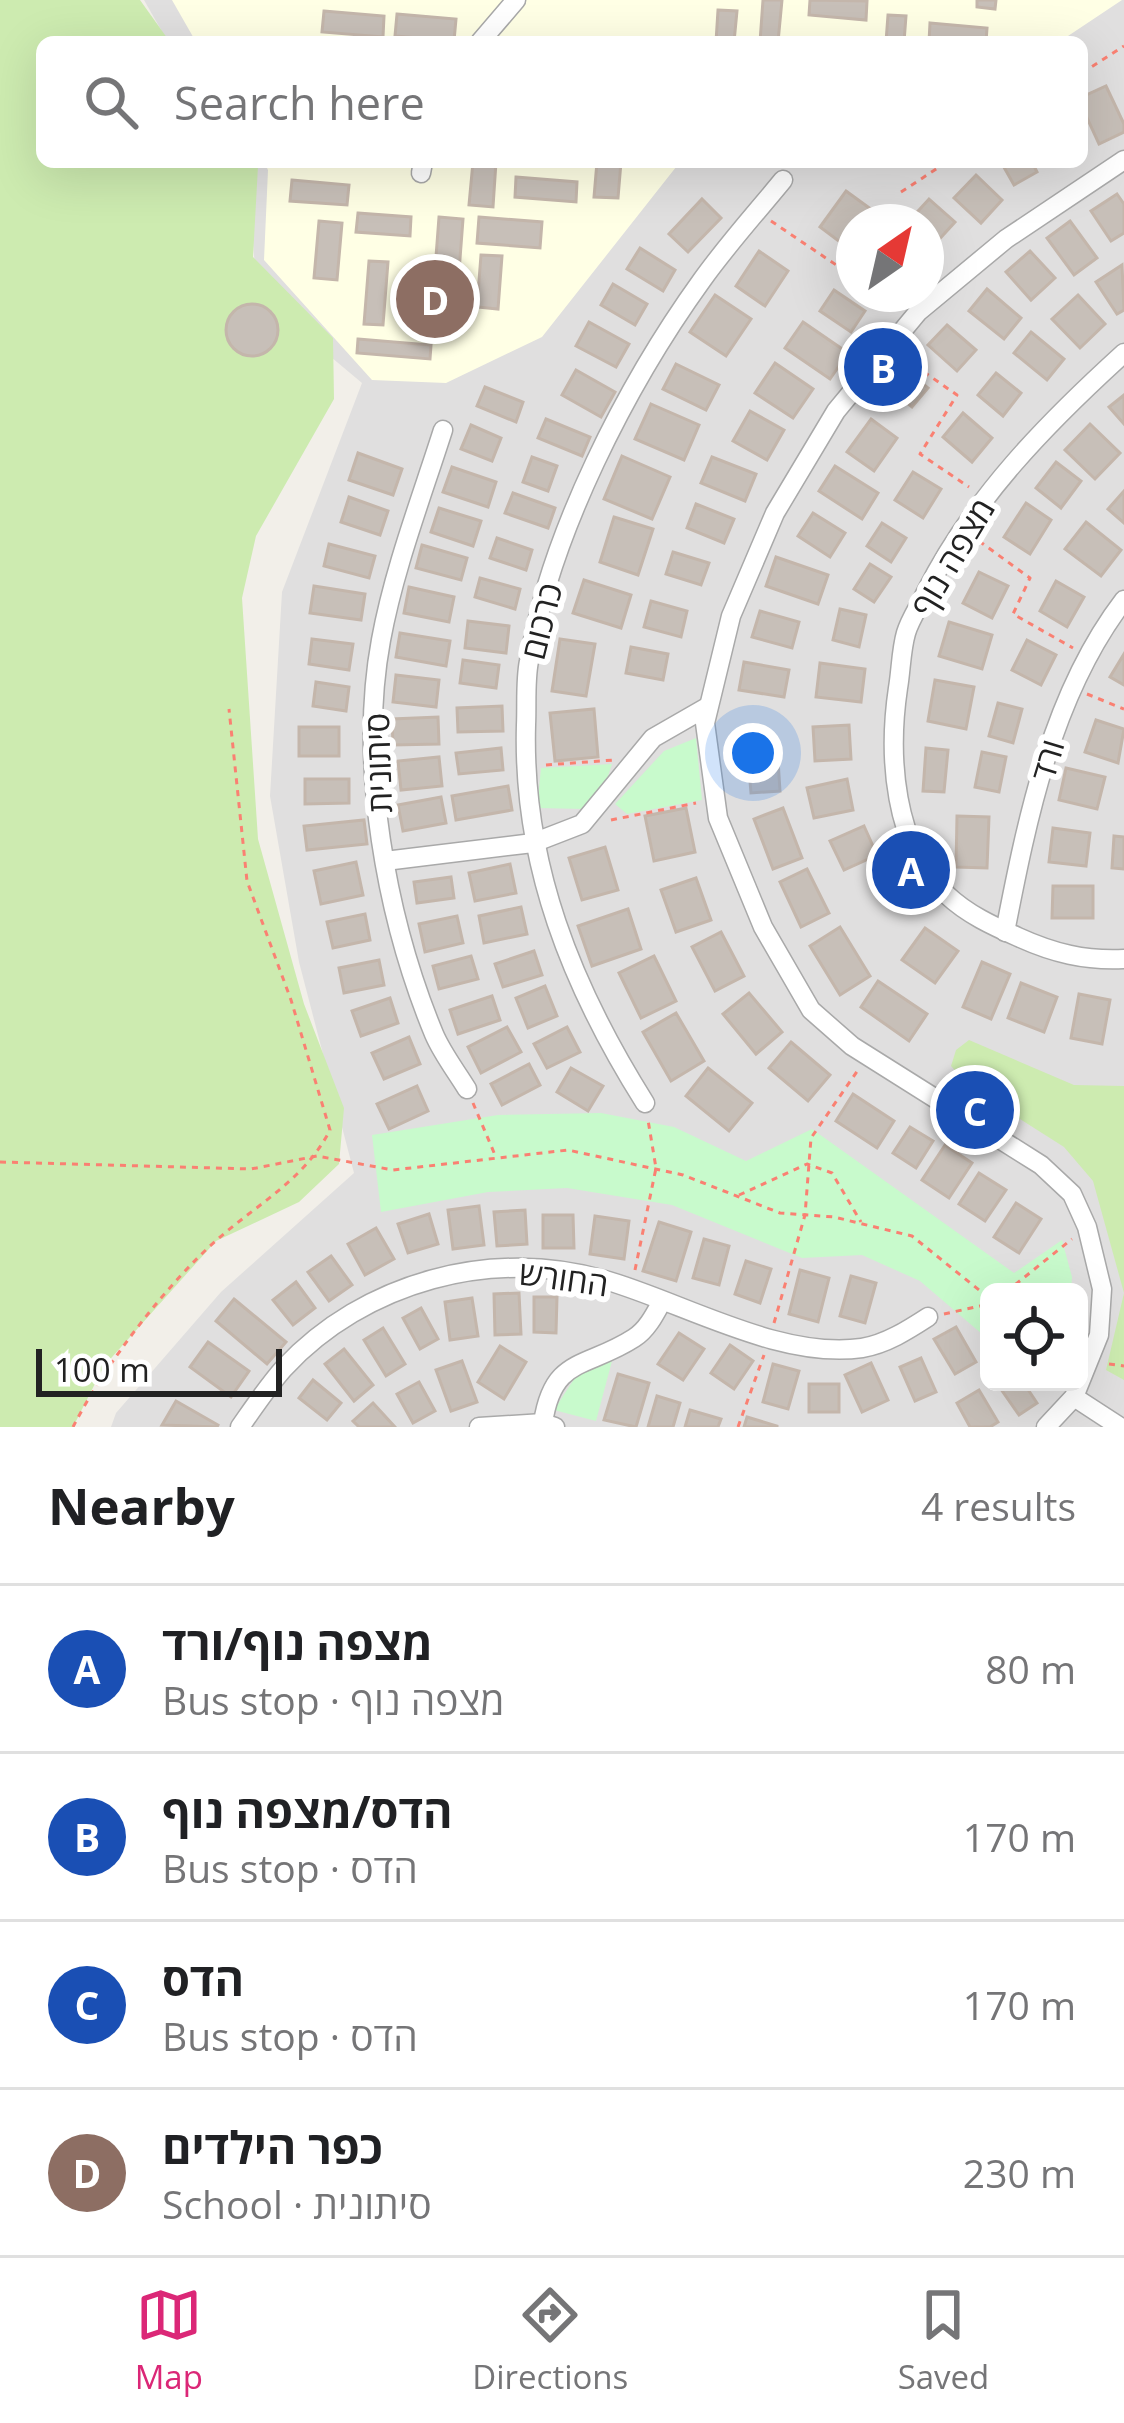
<!DOCTYPE html>
<meta charset="utf-8">
<style>
body{margin:0;font-family:"Open Sans",Heebo,sans-serif;background:#f2f2f2;color:#202124}
.controls{position:absolute;right:36px;bottom:36px;display:grid;overflow:hidden;border-radius:18px;box-shadow:0 12px 48px #0002}
.controls button{width:108px;height:108px;display:grid;place-items:center;padding:0;border:0;border-bottom:3px solid #e0e0e0;background:#fff;color:#202124;font:60px sans-serif}
.compass{position:absolute;left:836px;top:204px;width:108px;height:108px;border-radius:50%;background:#fff;box-shadow:0 12px 48px #0002;rotate:34deg}
.scale{position:absolute;left:36px;bottom:30px;width:246px;box-sizing:border-box;padding-left:12px;border:6px solid #222;border-top:0;font-size:33px;line-height:42px;white-space:nowrap;color:#222;-webkit-text-stroke:9px #fff;paint-order:stroke}
.you{position:absolute;left:753px;top:753px;width:42px;height:42px;margin:-30px;border:9px solid #fff;border-radius:50%;background:#1a73e8;box-shadow:0 0 0 18px #1a73e833}
.badge{display:grid;place-items:center;width:78px;height:78px;border-radius:50%;background:#db2777;color:#fff;font-size:39px;font-weight:700}
.pin{position:absolute;translate:-50% -50%;border:6px solid #fff;box-shadow:0 3px 12px #0006}
.list{margin:0;padding:0;list-style:none}
h2{display:flex;justify-content:space-between;align-items:center;height:156px;margin:0;padding:0 48px;font-size:51px}
h2 small{font-size:39px;font-weight:400;color:#757577}
.list li{display:grid;grid-template-columns:78px 1fr auto;gap:36px;align-items:center;box-sizing:border-box;height:168px;padding:0 48px;border-top:3px solid #e0e0e0}
.list b{display:block;font-size:45px;white-space:nowrap}
.list p{margin:0;font-size:39px;white-space:nowrap;color:#757577}
.list em{font-size:39px;font-style:normal;color:#757577}
.icon{flex:none;width:66px;height:66px;fill:none;stroke:currentColor;stroke-width:2;stroke-linecap:round;stroke-linejoin:round}
.map{position:relative;flex:none;width:1124px;height:1427px;overflow:hidden}
.search{position:absolute;background:#fff;box-shadow:0 12px 48px #0002;left:36px;right:36px;top:36px;height:132px;display:flex;align-items:center;gap:30px;box-sizing:border-box;padding:0 42px;border-radius:18px;color:#757577;font-size:45px}
.sheet{height:828px;background:#fff}
nav{display:flex;justify-content:space-around;align-items:center;box-sizing:border-box;height:168px;border-top:3px solid #e0e0e0;background:#fff;font-size:33px;color:#757577}
nav a{display:grid;justify-items:center;gap:6px}
nav .on{color:#db2777}
.map>svg:first-child{display:block}
</style>
<div class="map">
<svg width="1124" height="1427" viewBox="0 0 1124 1427">
<rect width="100%" height="100%" fill="#f2efe9"/>
<path fill="#e0dfdf" fill-rule="evenodd" d="M144,0H1124V1427H111L116,1413L221,1292L354,1173L299,962L270,796L282,592L362,383L257,295L249,188L235,162H1082V42H168ZM854,222H926V294H854ZM989,1292H1079V1382H989Z"/>
<g fill="#ffffe5">
<polygon points="172,0 1122,0 1059,42 196,42"/>
<polygon points="264,162 680,162 542,337 446,383 372,380 264,260 268,170"/>
</g>
<g fill="#cdebb0">
<polygon points="0,0 140,0 170,42 42,42 42,162 255,162 258,166 253,257 333,338 334,399 256,536 242,598 258,839 304,1004 344,1108 339,1164 299,1202 216,1241 104,1366 73,1427 0,1427"/>
<polygon points="969,1040 1074,1085 1124,1086 1124,1380 1106,1370 1124,1293 1093,1181 1064,1147 971,1088 951,1066 956,1050"/>
</g>
<g fill="#c8facc">
<polygon points="696,738 702,800 627,814 615,804 664,751"/>
<polygon points="612,764 607,779 585,809 537,808 541,768"/>
<polygon points="601,1113 674,1127 746,1161 812,1129 1014,1273 1062,1240 1072,1277 1071,1292 989,1292 989,1340 920,1281 862,1255 802,1258 672,1205 567,1188 488,1192 381,1212 372,1135 498,1115"/>
<polygon points="612,1361 596,1421 554,1410 578,1373"/>
</g>
<g fill="#c7bfb8" stroke="#c4b6ab" stroke-width="3">
<polygon points="763,0 782,0 778,42 760,42"/>
<polygon points="810,0 867,1 866,20 809,15"/>
<polygon points="977,0 996,0 995,9 977,7"/>
<polygon points="718,10 737,11 734,42 716,42"/>
<polygon points="324,11 384,16 383,37 322,32"/>
<polygon points="397,14 456,19 454,41 395,36"/>
<polygon points="888,15 906,16 904,42 886,42"/>
<polygon points="930,23 987,28 986,42 929,42"/>
<polygon points="1106,86 1124,124 1124,132 1099,144 1082,107 1082,97"/>
<polygon points="473,162 496,162 493,207 469,205"/>
<polygon points="597,162 621,162 618,198 594,197"/>
<polygon points="1001,162 1032,162 1037,172 1014,185"/>
<polygon points="976,175 1002,200 981,223 954,198"/>
<polygon points="516,177 577,182 576,202 515,197"/>
<polygon points="292,180 349,185 347,205 290,201"/>
<polygon points="846,191 875,212 868,222 854,222 854,241 848,248 820,227"/>
<polygon points="1117,194 1124,204 1124,233 1111,241 1091,211"/>
<polygon points="702,199 721,218 688,252 669,234"/>
<polygon points="929,199 955,222 935,244 926,236 926,222 909,221"/>
<polygon points="358,213 411,217 410,236 356,232"/>
<polygon points="439,217 463,219 458,285 434,283"/>
<polygon points="479,217 542,222 540,248 477,243"/>
<polygon points="319,221 342,223 337,280 314,278"/>
<polygon points="1070,221 1097,258 1074,275 1047,238"/>
<polygon points="640,248 675,270 663,291 627,269"/>
<polygon points="759,251 788,271 765,306 736,286"/>
<polygon points="1030,251 1055,278 1031,300 1006,272"/>
<polygon points="481,255 502,256 498,309 477,307"/>
<polygon points="369,261 388,262 383,325 364,324"/>
<polygon points="1122,265 1124,310 1117,314 1096,282"/>
<polygon points="613,284 647,304 635,325 601,305"/>
<polygon points="987,289 1021,318 1004,339 969,311"/>
<polygon points="834,290 865,311 851,332 820,311"/>
<polygon points="400,292 455,297 454,316 399,311"/>
<polygon points="715,295 751,319 726,356 690,332"/>
<polygon points="1078,295 1105,324 1080,348 1052,319"/>
<circle cx="252" cy="330" r="26"/>
<polygon points="589,322 629,344 616,367 576,346"/>
<polygon points="803,322 848,353 830,379 785,348"/>
<polygon points="947,325 976,350 957,371 928,345"/>
<polygon points="1031,332 1064,359 1047,380 1014,353"/>
<polygon points="358,339 431,345 430,359 357,353"/>
<polygon points="775,363 813,389 793,418 755,393"/>
<polygon points="676,364 719,385 706,410 663,389"/>
<polygon points="576,370 615,392 601,417 562,395"/>
<polygon points="906,370 928,388 912,407 890,389"/>
<polygon points="996,373 1021,393 1003,416 978,395"/>
<polygon points="485,387 523,402 516,422 477,406"/>
<polygon points="1124,395 1124,424 1109,407"/>
<polygon points="651,404 699,425 684,460 635,439"/>
<polygon points="750,411 784,430 767,460 733,441"/>
<polygon points="963,413 992,438 972,462 943,437"/>
<polygon points="546,419 590,437 582,456 538,438"/>
<polygon points="871,419 897,438 874,471 847,452"/>
<polygon points="1090,424 1120,453 1095,479 1065,450"/>
<polygon points="471,425 501,438 492,461 461,449"/>
<polygon points="358,453 402,469 393,495 349,480"/>
<polygon points="622,456 670,477 652,519 604,499"/>
<polygon points="532,457 557,466 548,491 523,482"/>
<polygon points="712,457 756,474 745,501 701,483"/>
<polygon points="1056,462 1081,481 1061,508 1036,488"/>
<polygon points="835,466 878,493 862,519 819,491"/>
<polygon points="452,467 496,482 488,507 443,492"/>
<polygon points="913,472 941,489 923,518 895,500"/>
<polygon points="1124,491 1124,523 1108,509"/>
<polygon points="513,493 555,508 548,528 505,513"/>
<polygon points="349,497 388,511 380,535 341,522"/>
<polygon points="1026,503 1051,520 1030,554 1004,537"/>
<polygon points="696,504 734,519 724,543 687,528"/>
<polygon points="439,508 481,521 473,546 431,532"/>
<polygon points="813,513 845,533 830,557 798,536"/>
<polygon points="614,517 653,529 638,575 600,562"/>
<polygon points="1086,522 1121,550 1101,576 1065,549"/>
<polygon points="882,523 906,538 891,562 867,546"/>
<polygon points="497,538 532,550 526,570 490,558"/>
<polygon points="329,544 375,556 369,578 324,566"/>
<polygon points="422,545 467,558 461,580 416,568"/>
<polygon points="673,552 709,563 701,585 666,574"/>
<polygon points="776,557 828,575 818,604 766,586"/>
<polygon points="870,564 891,577 874,602 854,589"/>
<polygon points="979,572 1008,586 992,618 963,603"/>
<polygon points="480,578 520,589 515,609 475,597"/>
<polygon points="584,580 631,595 621,628 573,613"/>
<polygon points="1056,581 1084,597 1067,627 1040,611"/>
<polygon points="314,586 365,594 361,620 310,613"/>
<polygon points="409,587 454,597 449,622 404,613"/>
<polygon points="651,601 687,611 681,637 644,627"/>
<polygon points="840,609 866,615 859,647 833,640"/>
<polygon points="760,611 799,622 792,648 752,637"/>
<polygon points="468,621 509,626 506,653 465,648"/>
<polygon points="949,622 992,635 982,669 939,656"/>
<polygon points="400,633 450,641 446,666 396,657"/>
<polygon points="312,639 353,644 349,670 309,664"/>
<polygon points="560,639 595,644 586,696 552,691"/>
<polygon points="1027,640 1056,655 1041,685 1012,670"/>
<polygon points="631,647 668,654 663,680 626,673"/>
<polygon points="1124,654 1124,685 1110,677"/>
<polygon points="463,660 499,665 496,688 460,683"/>
<polygon points="744,662 789,670 784,697 739,690"/>
<polygon points="820,663 865,669 861,702 816,697"/>
<polygon points="396,675 439,680 436,707 393,702"/>
<polygon points="935,680 974,687 966,729 928,721"/>
<polygon points="316,682 349,687 346,711 313,706"/>
<polygon points="998,703 1022,709 1013,743 989,736"/>
<polygon points="502,706 503,731 458,732 457,708"/>
<polygon points="594,709 598,757 555,761 550,713"/>
<polygon points="438,717 439,744 393,745 392,719"/>
<polygon points="1096,720 1124,729 1118,763 1085,752"/>
<polygon points="849,725 851,759 815,761 813,727"/>
<rect x="299" y="727" width="40" height="29"/>
<polygon points="777,744 780,791 751,793 747,745"/>
<polygon points="501,748 503,770 459,774 456,753"/>
<polygon points="926,748 948,750 944,792 923,791"/>
<polygon points="982,752 1006,757 999,792 975,787"/>
<polygon points="439,757 442,786 401,790 398,761"/>
<polygon points="1066,768 1105,777 1097,809 1059,800"/>
<polygon points="305,779 349,779 349,803 305,804"/>
<polygon points="847,779 853,810 814,818 807,788"/>
<polygon points="508,786 512,810 456,820 452,796"/>
<polygon points="441,797 446,823 403,831 398,805"/>
<polygon points="686,808 695,852 654,861 645,816"/>
<polygon points="783,808 802,858 773,869 754,819"/>
<polygon points="957,816 989,817 987,868 956,867"/>
<polygon points="364,820 367,844 307,850 304,826"/>
<polygon points="864,826 877,855 844,870 830,841"/>
<polygon points="1053,828 1090,833 1086,866 1049,862"/>
<polygon points="1114,836 1124,837 1124,869 1112,868"/>
<polygon points="605,847 618,890 582,900 569,858"/>
<polygon points="356,862 363,895 321,904 314,871"/>
<polygon points="510,864 516,893 475,901 469,873"/>
<polygon points="807,869 829,913 801,927 780,882"/>
<polygon points="451,877 454,898 417,903 414,882"/>
<polygon points="696,878 711,920 676,932 661,890"/>
<polygon points="1053,886 1093,886 1093,918 1052,918"/>
<polygon points="521,907 527,934 484,943 479,916"/>
<polygon points="628,909 641,949 592,966 578,926"/>
<polygon points="365,914 370,940 333,948 327,922"/>
<polygon points="457,916 463,943 425,952 419,924"/>
<polygon points="840,927 870,976 840,995 810,946"/>
<polygon points="925,928 958,951 935,983 902,960"/>
<polygon points="721,932 744,976 715,991 692,947"/>
<polygon points="534,951 542,975 503,987 495,964"/>
<polygon points="471,956 478,979 439,989 433,966"/>
<polygon points="654,956 676,1001 641,1018 619,973"/>
<polygon points="379,960 384,985 344,993 339,968"/>
<polygon points="982,962 1010,974 991,1019 963,1007"/>
<polygon points="878,981 927,1014 909,1041 861,1007"/>
<polygon points="1021,983 1057,997 1044,1032 1008,1018"/>
<polygon points="545,986 557,1016 528,1028 516,998"/>
<polygon points="749,993 782,1032 756,1054 723,1014"/>
<polygon points="1079,994 1110,1000 1102,1044 1071,1038"/>
<polygon points="492,996 500,1020 458,1034 450,1010"/>
<polygon points="390,998 398,1023 361,1036 352,1011"/>
<polygon points="676,1013 704,1061 671,1081 643,1032"/>
<polygon points="507,1027 521,1052 481,1073 468,1047"/>
<polygon points="567,1027 580,1052 547,1068 534,1044"/>
<polygon points="409,1037 420,1064 384,1079 372,1053"/>
<polygon points="791,1042 830,1075 808,1101 769,1068"/>
<polygon points="529,1064 540,1085 502,1105 491,1084"/>
<polygon points="571,1068 603,1086 588,1111 557,1092"/>
<polygon points="708,1068 752,1103 729,1131 686,1096"/>
<polygon points="417,1086 428,1111 389,1129 377,1104"/>
<polygon points="853,1094 894,1121 877,1148 836,1121"/>
<polygon points="910,1127 933,1141 916,1168 893,1153"/>
<polygon points="945,1145 972,1163 949,1198 922,1180"/>
<polygon points="979,1173 1006,1190 985,1221 959,1204"/>
<polygon points="1016,1203 1041,1219 1019,1253 994,1237"/>
<polygon points="479,1206 484,1245 453,1249 448,1210"/>
<polygon points="525,1210 527,1244 497,1246 494,1212"/>
<polygon points="429,1214 438,1244 408,1253 398,1224"/>
<polygon points="543,1215 573,1215 574,1248 543,1248"/>
<polygon points="595,1216 629,1221 624,1259 590,1254"/>
<polygon points="659,1222 691,1232 676,1281 643,1271"/>
<polygon points="376,1228 394,1259 365,1275 348,1244"/>
<polygon points="704,1239 729,1246 719,1285 693,1278"/>
<polygon points="331,1256 352,1285 329,1301 308,1272"/>
<polygon points="746,1261 771,1269 760,1303 735,1294"/>
<polygon points="800,1270 829,1278 818,1322 789,1314"/>
<polygon points="851,1276 876,1283 865,1323 840,1316"/>
<polygon points="296,1282 315,1308 293,1325 273,1300"/>
<polygon points="519,1293 521,1334 495,1335 494,1294"/>
<polygon points="534,1297 557,1297 556,1333 534,1332"/>
<polygon points="472,1298 478,1336 450,1340 445,1302"/>
<polygon points="234,1299 286,1342 267,1364 216,1321"/>
<polygon points="421,1308 438,1339 420,1349 403,1318"/>
<polygon points="956,1327 976,1362 955,1374 934,1339"/>
<polygon points="383,1328 405,1364 386,1376 364,1340"/>
<polygon points="679,1333 704,1349 683,1380 658,1364"/>
<polygon points="208,1342 249,1371 231,1397 190,1367"/>
<polygon points="730,1345 753,1361 734,1389 711,1373"/>
<polygon points="500,1346 526,1362 504,1399 478,1382"/>
<polygon points="344,1349 373,1385 354,1401 325,1364"/>
<polygon points="921,1358 936,1392 915,1401 900,1367"/>
<polygon points="462,1361 477,1402 451,1411 436,1370"/>
<polygon points="871,1363 888,1400 862,1412 845,1375"/>
<polygon points="773,1364 799,1371 788,1409 763,1402"/>
<polygon points="618,1374 649,1383 636,1427 604,1420"/>
<polygon points="313,1380 341,1403 327,1420 299,1398"/>
<polygon points="419,1382 435,1411 413,1423 397,1394"/>
<polygon points="996,1382 1023,1382 1037,1403 1019,1415"/>
<rect x="809" y="1384" width="30" height="28"/>
<polygon points="979,1390 998,1422 990,1427 970,1427 957,1403"/>
<polygon points="657,1396 680,1403 673,1427 648,1427"/>
<polygon points="176,1401 218,1425 217,1427 162,1425"/>
<polygon points="373,1403 395,1427 359,1427 353,1421"/>
<polygon points="690,1410 721,1419 718,1427 685,1427"/>
<polygon points="747,1417 777,1426 777,1427 744,1427"/>
</g>
<g fill="none" stroke-linecap="round" stroke-linejoin="round">
<g stroke="#a9a9a9" stroke-width="21">
<g id="minor">
<polyline points="480,42 516,0"/>
<polyline points="421,173 423,162"/>
<path d="M1124,353C1047,423 973,498 926,592C920,605 910,619 906,633C901,650 901,671 898,688C888,755 893,846 947,895C967,914 993,926 1018,937C1053,953 1085,961 1124,959"/>
<path d="M443,430C421,499 394,569 381,640C358,764 386,918 434,1034C442,1053 456,1071 467,1089"/>
<polyline points="385,861 533,843 582,824 653,738 707,707"/>
<path d="M1005,932C1027,819 1052,694 1124,600"/>
<path d="M645,1103C572,987 522,864 526,725C527,704 525,681 529,661C550,534 627,384 702,280C727,245 756,213 783,180"/>
<polyline points="1074,1397 1120,1427"/>
<path d="M543,1423C553,1356 586,1369 634,1338C647,1330 655,1314 662,1301"/>
<path d="M240,1427C254,1407 268,1386 284,1368C364,1282 492,1247 605,1280C682,1302 780,1360 862,1348C886,1344 908,1330 928,1317"/>
<polyline points="479,1427 543,1423 555,1427"/>
<polyline points="1046,1427 1074,1397 1099,1335 1102,1289 1087,1227 1072,1194 1041,1165 852,1046 811,1010 763,927 718,818 705,723 731,616 775,513 836,411 918,312 1006,239 1124,160"/>
</g>
</g>
<g stroke="#fa8072" stroke-width="3" stroke-dasharray="6 6" stroke-linecap="butt">
<polyline points="1082,73 1124,46"/>
<polyline points="901,192 947,162"/>
<polyline points="771,221 854,277"/>
<polyline points="880,294 898,305"/>
<polyline points="904,358 957,395 920,454 969,487"/>
<polyline points="979,541 1030,578 1013,614 1073,648"/>
<polyline points="1087,694 1124,709"/>
<polyline points="546,765 614,760"/>
<polyline points="611,820 696,803"/>
<polyline points="473,1103 495,1155"/>
<polyline points="0,1162 251,1169 317,1156 393,1170 568,1150 683,1175 780,1213 834,1217 912,1236 989,1298"/>
<polyline points="739,1195 807,1164 832,1173 861,1222"/>
<polyline points="635,1270 656,1168 648,1120"/>
<polyline points="1006,1292 1072,1239"/>
<polyline points="944,1314 989,1304"/>
<polyline points="774,1323 805,1215 811,1138 858,1070"/>
<polyline points="1109,1364 1124,1366"/>
<path d="M73,1427C104,1366 167,1283 219,1238C259,1203 305,1179 330,1130L291,1000L247,881L229,709"/>
<polyline points="738,1427 764,1355"/>
</g>
<use href="#minor" stroke="#fff" stroke-width="18"/>
</g>
<g text-anchor="middle" dominant-baseline="central" stroke-width="12" stroke-linejoin="round" paint-order="stroke">
<g font-size="33" fill="#222" stroke="#fff">
<text transform="translate(952 557) rotate(-59)">מצפה נוף</text>
<text transform="translate(541 621) rotate(-76)">כרכום</text>
<text transform="translate(1047 760) rotate(-73)">ורד</text>
<text transform="translate(378 763) rotate(-92)">סיתונית</text>
<text transform="translate(564 1278) rotate(8)">החורש</text>
</g>
</g>
</svg>
<div class="controls">
<button><svg class="icon" aria-label="locate" viewBox="0 0 24 24"><circle cx="12" cy="12" r="6"/><path d="M12 2v4M12 18v4M2 12h4M18 12h4"/></svg></button>
</div>
<svg class="compass" viewBox="-18 -18 36 36"><path d="M0-13l5 13h-10z" fill="#e53935"/><path d="M0 13l5-13h-10z" fill="#757577"/></svg>
<div class="scale">100 m</div>
<div class="you"></div>
<div class="pin badge" style="left:911px;top:870px;background:#1a4fb4">A</div>
<div class="pin badge" style="left:883px;top:367px;background:#1a4fb4">B</div>
<div class="pin badge" style="left:975px;top:1110px;background:#1a4fb4">C</div>
<div class="pin badge" style="left:435px;top:299px;background:#8d6e63">D</div>
<div class="search"><svg class="icon" aria-label="search" viewBox="0 0 24 24"><circle cx="10" cy="10" r="6"/><path d="M15 15l6 6"/></svg>Search here</div>
</div>
<section class="sheet">
<h2>Nearby<small>4 results</small></h2>
<ul class="list">
<li><span class="badge" style="background:#1a4fb4">A</span><div><b>מצפה נוף/ורד</b><p>Bus stop · מצפה נוף</p></div><em>80 m</em></li>
<li><span class="badge" style="background:#1a4fb4">B</span><div><b>הדס/מצפה נוף</b><p>Bus stop · הדס</p></div><em>170 m</em></li>
<li><span class="badge" style="background:#1a4fb4">C</span><div><b>הדס</b><p>Bus stop · הדס</p></div><em>170 m</em></li>
<li><span class="badge" style="background:#8d6e63">D</span><div><b>כפר הילדים</b><p>School · סיתונית</p></div><em>230 m</em></li>
</ul>
</section>
<nav>
<a class="on"><svg class="icon" aria-label="map" viewBox="0 0 24 24"><path d="M3 6l6-2 6 2 6-2v14l-6 2-6-2-6 2zM9 4v14M15 6v14"/></svg>Map</a>
<a><svg class="icon" aria-label="directions" viewBox="0 0 24 24"><path d="M12 3l9 9-9 9-9-9zM9 14v-3h6M13 9l2 2-2 2"/></svg>Directions</a>
<a><svg class="icon" aria-label="saved" viewBox="0 0 24 24"><path d="M7 4h10v16l-5-4-5 4z"/></svg>Saved</a>
</nav>
